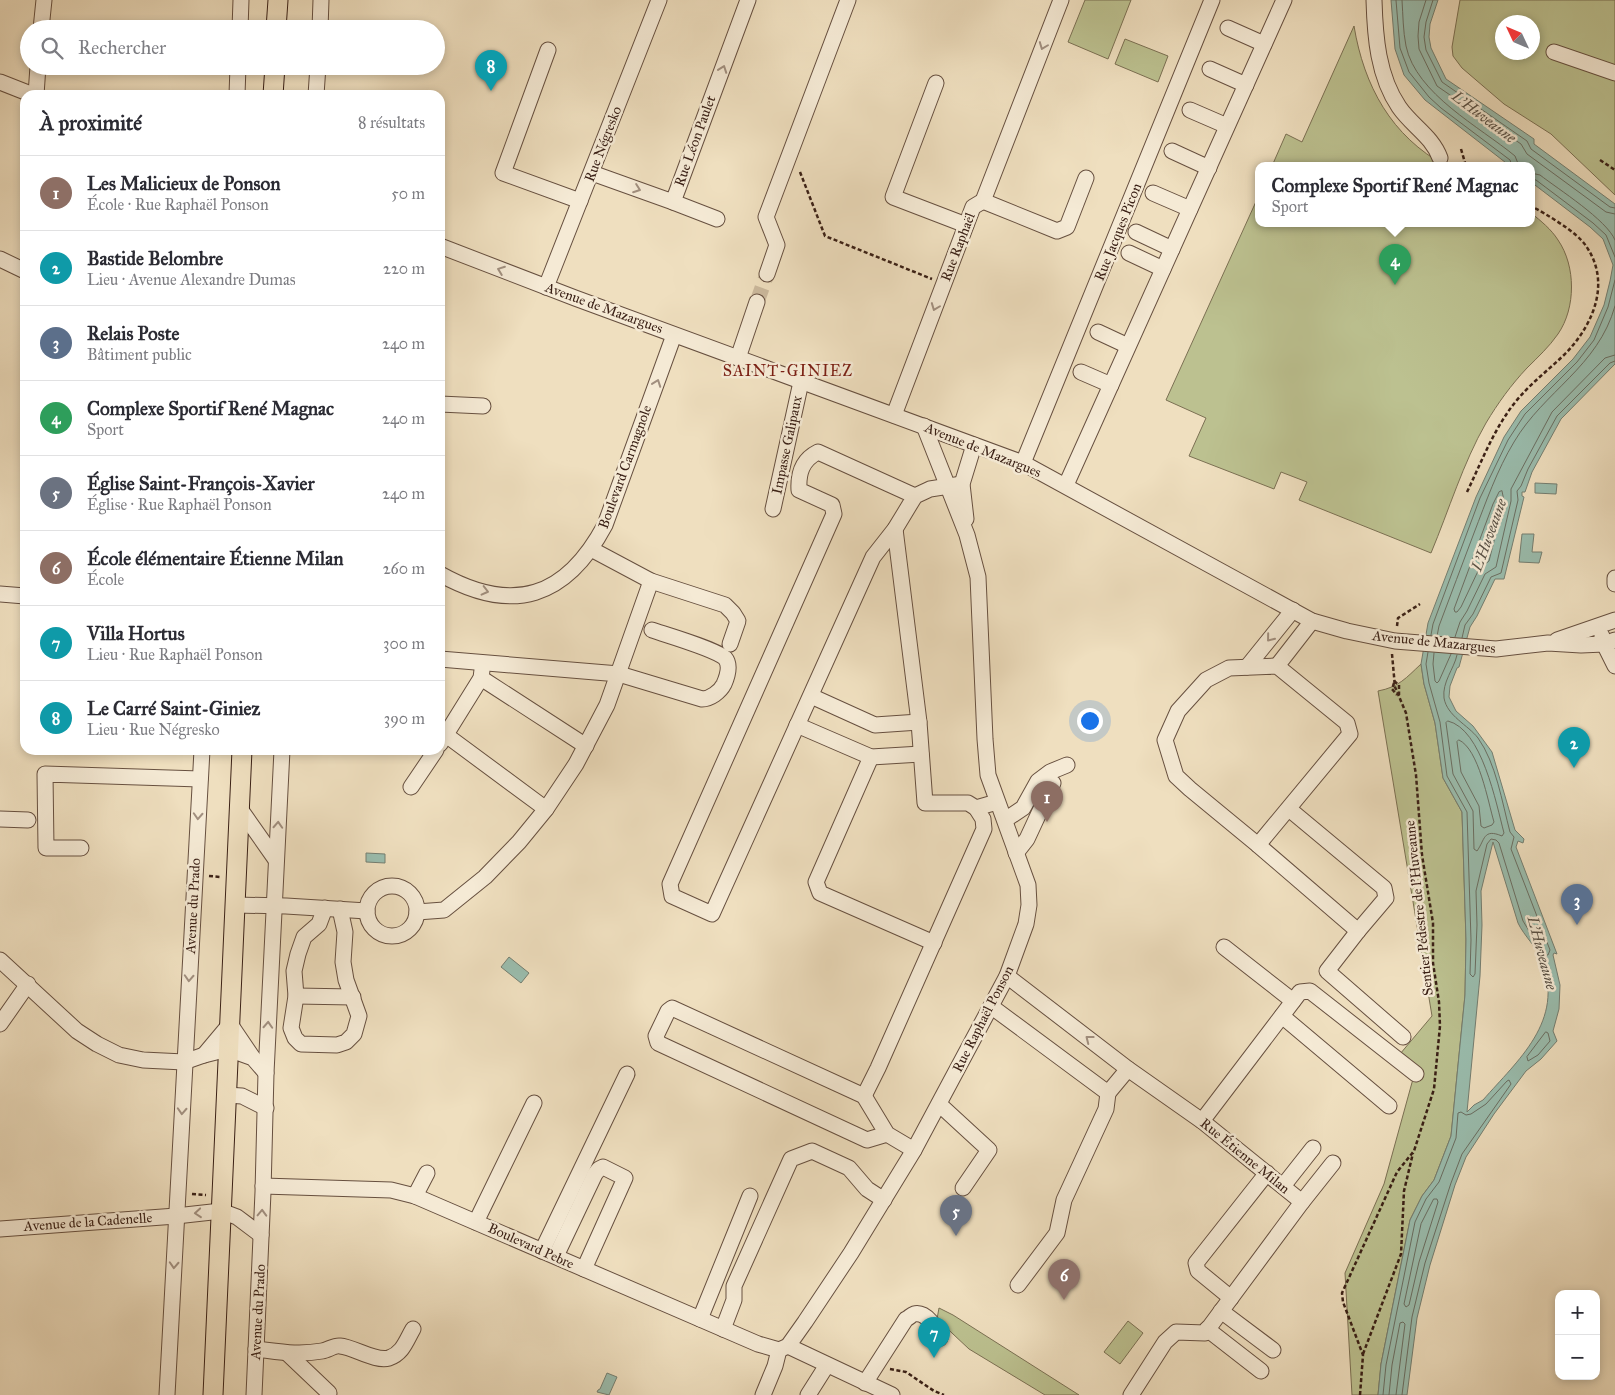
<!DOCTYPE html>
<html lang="fr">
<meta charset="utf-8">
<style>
body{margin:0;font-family:"IM FELL Great Primer",serif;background:#f2f2f3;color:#2b2b33}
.controls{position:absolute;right:15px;bottom:15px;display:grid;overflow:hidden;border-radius:10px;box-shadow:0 2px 8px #0003}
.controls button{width:45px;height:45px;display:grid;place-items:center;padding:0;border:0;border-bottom:1px solid #e1e1e2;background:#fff;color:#2b2b33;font:25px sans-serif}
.compass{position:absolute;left:1495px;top:15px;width:45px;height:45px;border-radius:50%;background:#fff;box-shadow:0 2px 8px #0003;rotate:314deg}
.you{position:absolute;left:1089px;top:720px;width:18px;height:18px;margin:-12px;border:4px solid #fff;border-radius:50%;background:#1a73e8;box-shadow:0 0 0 8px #1a73e833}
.badge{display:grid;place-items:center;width:32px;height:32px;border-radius:50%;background:#1a73e8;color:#fff;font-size:16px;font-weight:700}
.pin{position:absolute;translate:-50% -41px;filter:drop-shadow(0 1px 2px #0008)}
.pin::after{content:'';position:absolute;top:26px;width:18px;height:15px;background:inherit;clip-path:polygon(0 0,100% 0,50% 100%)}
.popup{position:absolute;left:1255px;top:162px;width:280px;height:65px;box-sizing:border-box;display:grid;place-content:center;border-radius:10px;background:#fff;filter:drop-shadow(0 1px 4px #0005);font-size:16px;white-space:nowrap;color:#7c7c81}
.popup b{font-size:19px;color:#2b2b33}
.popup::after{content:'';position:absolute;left:50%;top:100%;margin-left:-10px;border:10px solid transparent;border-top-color:#fff}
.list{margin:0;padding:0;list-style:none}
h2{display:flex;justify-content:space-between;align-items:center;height:65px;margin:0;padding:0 20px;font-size:21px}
h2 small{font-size:16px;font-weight:400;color:#7c7c81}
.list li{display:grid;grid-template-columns:32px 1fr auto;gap:15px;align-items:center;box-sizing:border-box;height:75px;padding:0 20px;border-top:1px solid #e1e1e2}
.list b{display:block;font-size:19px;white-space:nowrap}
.list p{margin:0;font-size:16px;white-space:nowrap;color:#7c7c81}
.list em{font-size:16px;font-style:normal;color:#7c7c81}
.icon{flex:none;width:28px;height:28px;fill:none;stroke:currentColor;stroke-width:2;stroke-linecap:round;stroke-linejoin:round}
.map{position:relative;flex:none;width:1615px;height:1395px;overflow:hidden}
.search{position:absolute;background:#fff;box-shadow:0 2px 8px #0003;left:20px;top:20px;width:425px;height:55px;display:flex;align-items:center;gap:12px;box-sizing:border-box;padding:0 18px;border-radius:28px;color:#7c7c81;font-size:19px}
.panel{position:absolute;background:#fff;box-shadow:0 2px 8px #0003;left:20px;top:90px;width:425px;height:665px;border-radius:15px}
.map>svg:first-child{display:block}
</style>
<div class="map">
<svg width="1615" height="1395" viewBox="0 0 1615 1395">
<rect width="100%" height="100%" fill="#efdfbf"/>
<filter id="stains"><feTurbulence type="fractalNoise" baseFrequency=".004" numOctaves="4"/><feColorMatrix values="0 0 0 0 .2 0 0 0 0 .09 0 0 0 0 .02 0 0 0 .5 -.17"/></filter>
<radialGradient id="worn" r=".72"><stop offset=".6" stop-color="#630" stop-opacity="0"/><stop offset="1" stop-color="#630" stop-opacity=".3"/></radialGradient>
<g fill="#bcc190" stroke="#7b7053" fill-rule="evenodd">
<polygon points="1085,0 1131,0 1108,59 1068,42"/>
<path d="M1460,0H1615V195L1551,134L1504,104L1462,68L1453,56L1452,47ZM1502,22H1532V52H1502Z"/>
<path d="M1354,26C1364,86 1391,136 1446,166H1272L1286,134L1302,142Z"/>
<polygon points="1125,39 1168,56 1158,82 1115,64"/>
<path d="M1259,195V224H1531V213C1541,221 1551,229 1558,240C1576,266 1576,308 1558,334C1549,347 1538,357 1527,368C1511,385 1498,403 1486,423C1463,463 1449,510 1431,553L1299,500L1307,482L1281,472L1274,489L1189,456L1206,418L1166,400Z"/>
<path d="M1421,664L1424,684L1435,723L1443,778L1462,812L1466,940L1465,995L1451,1136L1434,1180L1422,1196L1410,1220L1381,1364L1378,1395H1352L1345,1273L1384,1184L1416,1068L1400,1054L1432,1016L1378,691C1399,687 1406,678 1421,664Z"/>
<polygon points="939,1308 953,1315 1079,1395 1045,1395 969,1349 937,1319"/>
<polygon points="1128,1321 1143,1333 1120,1364 1104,1352"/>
</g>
<g fill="#9abdae" stroke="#747e71" fill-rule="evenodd">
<path d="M1391,0H1438L1430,24L1429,37L1431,48L1446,79L1534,139V144L1615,204V364L1561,419L1532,472L1525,492H1522V496L1524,497L1504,579H1495L1477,616L1470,627L1459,667L1457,668L1450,686L1449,697L1456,711L1473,726L1492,752L1515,830L1524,839L1523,843L1518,841L1516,847L1557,954L1554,953L1553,955L1560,985L1559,1009L1553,1031L1557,1041L1541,1059L1526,1071L1494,1114L1466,1157L1455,1185L1430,1265L1417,1318L1407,1395H1378L1381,1364L1410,1220L1422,1196L1434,1180L1451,1136L1465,995L1466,940L1462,812L1443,778L1435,723L1424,684L1421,664L1428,623L1476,497L1504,437L1521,411L1573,359L1590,337L1604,305L1610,281L1613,265L1603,239L1590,227L1531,182V166H1510L1425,100L1404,75L1395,49ZM1493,842L1518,923C1524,936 1537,947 1542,961C1565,1021 1518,1060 1483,1100L1474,1105L1467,1112L1480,976L1482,925L1481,891Z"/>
<polygon points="1535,483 1557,484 1556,494 1535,493"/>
<polygon points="1522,534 1534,534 1532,552 1542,552 1539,563 1519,562"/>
<polygon points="366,853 385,854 385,863 366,862"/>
<polygon points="509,957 529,973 521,983 501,967"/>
<polygon points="607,1373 617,1377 609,1395 597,1392 598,1390 600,1389"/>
</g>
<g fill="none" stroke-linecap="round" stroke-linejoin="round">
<g stroke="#6a6e62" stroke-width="1">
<polyline points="1396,0 1400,48 1409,72 1429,97 1441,108 1510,160 1512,166"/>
<path d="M1402,0C1403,15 1403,31 1406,46C1416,94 1480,127 1515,156L1519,166"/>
<polyline points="1426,0 1419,22 1418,36 1419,49 1437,86 1521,144 1527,154 1606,212 1615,214"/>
<polyline points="1433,0 1426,22 1424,37 1426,50 1442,82 1527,141 1531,149 1610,207 1615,208"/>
<path d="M1531,173L1540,175C1558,189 1607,220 1615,240"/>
<polyline points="1531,179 1536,180 1593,223 1606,235 1615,257"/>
<polygon points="1502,491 1504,501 1489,561 1479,569 1461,607 1457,612 1455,612 1454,609 1493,504 1499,492"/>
<polyline points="1431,635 1433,624 1480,498 1508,440 1525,414 1577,362 1594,340 1608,307 1615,280"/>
<path d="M1437,636L1439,626C1451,595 1462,564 1474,533C1486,502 1497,470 1514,442C1544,391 1598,367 1615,306"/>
<polyline points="1455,637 1460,622 1467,611 1485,574 1496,567 1511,501 1511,489 1552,412 1605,358 1615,355"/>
<polyline points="1462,638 1465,625 1473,614 1491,577 1501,573 1518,500 1517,491 1521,486 1528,469 1557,416 1610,363 1615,361"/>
<path d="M1428,652L1426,664L1429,683L1440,722L1447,776L1467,812L1471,940L1470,974L1473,977L1475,974L1477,925L1476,891L1487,844L1491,839L1496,840L1499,843L1523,921L1544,955H1548L1550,950L1511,849L1514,837L1510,832C1502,802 1496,763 1478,738C1468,725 1447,716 1444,698C1442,682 1454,669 1457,655"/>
<polyline points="1434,653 1433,664 1435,681 1437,683 1439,681 1451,654"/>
<path d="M1448,721C1482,729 1496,803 1504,833L1502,836C1483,828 1485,840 1477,851L1474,849L1473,811L1453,774L1446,723Z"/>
<path d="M1459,740C1479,749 1488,802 1494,822L1492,825L1484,828L1481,826L1479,806L1461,772L1457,742Z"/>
<polygon points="1546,1032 1548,1033 1550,1041 1538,1055 1528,1061 1527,1057"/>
<polygon points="1434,1199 1437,1199 1438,1202 1419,1262 1409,1305 1406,1307 1404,1304 1421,1224"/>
<polyline points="1383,1395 1386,1365 1415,1222 1426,1199 1439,1182 1456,1138 1458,1113 1461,1112 1466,1115 1471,1114 1486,1104 1507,1081 1509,1080 1511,1084 1462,1154 1451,1183 1425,1263 1412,1317 1402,1395"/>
<polyline points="1389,1395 1392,1365 1400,1323 1403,1322 1405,1324 1396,1395"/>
</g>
<polyline stroke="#cbb99d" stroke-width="15" stroke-dasharray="15 8" stroke-linecap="butt" points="757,302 767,274"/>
<g stroke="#675040" stroke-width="17">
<g id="minor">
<path d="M1374,0C1375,37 1378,76 1399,107C1412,126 1432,136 1440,158"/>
<polyline points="1228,28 1264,44"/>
<polyline points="41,29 44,0"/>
<polyline points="240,29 241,0"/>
<polyline points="320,29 321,0"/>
<polyline points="548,50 503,173 580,201"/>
<polyline points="1554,52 1615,73"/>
<polyline points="1210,69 1246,85"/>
<polyline points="0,82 33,95"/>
<polyline points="936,83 893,197 966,225"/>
<polyline points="36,95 38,66"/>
<polyline points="237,95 238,66"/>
<polyline points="316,95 318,66"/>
<polyline points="1190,110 1227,126"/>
<polyline points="1172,151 1209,168"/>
<polyline points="592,173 673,202 748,0"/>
<polyline points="1153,193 1190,209"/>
<polyline points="983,201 1057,231 1067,227 1086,178"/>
<polyline points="673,202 717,219"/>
<polyline points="1136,232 1172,249"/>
<polyline points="440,246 575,298 1023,463 1312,621 1347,631 1395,641 1496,649 1548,643 1581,645 1604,644 1615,640"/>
<polyline points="1129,253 1163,269"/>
<polyline points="0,259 25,271"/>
<polyline points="767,274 777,245 766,217 848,0"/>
<polyline points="546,287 659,0"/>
<polyline points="1098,332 1128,346"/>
<polyline points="738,358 757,302"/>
<polyline points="1081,372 1111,385"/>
<polyline points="440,404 483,406"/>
<polyline points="894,415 973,207 983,201 1061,0"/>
<polyline points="1023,463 1212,0"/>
<polyline points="1066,485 1284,0"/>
<path d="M915,496L818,452C802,460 798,473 799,490L832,505L834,514L670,884L672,896L712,914L873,557L895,529L915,496L930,489L962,484"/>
<polyline points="773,509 801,382"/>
<polyline points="966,519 962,484 974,445"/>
<polyline points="895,529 919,722 925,803 968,803 976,808 997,802"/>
<polyline points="591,549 651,581 725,605 733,613 738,621 730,644"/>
<path d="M440,574C513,615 566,598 605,525L674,335"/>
<polyline points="1615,578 1615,584"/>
<polyline points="0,594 25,596"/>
<polyline points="1602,636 1604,644 1615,666"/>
<polyline points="1557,640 1615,620"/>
<path d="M440,659L619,674L702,699C710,699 720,692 724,684C727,677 731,665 725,658C715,649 667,635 652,630"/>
<polygon points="1277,666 1347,723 1350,734 1258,845 1190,789 1176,776 1165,740 1178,711 1206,680 1229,668"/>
<polyline points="1277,666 1312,621"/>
<polyline points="1247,667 1293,610"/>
<polyline points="481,678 586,746"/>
<polyline points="811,696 875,725 919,722"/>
<polyline points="797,725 871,757 921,754"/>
<polyline points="446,735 546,809"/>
<polyline points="440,744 481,678 482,670"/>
<polyline points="871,757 816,882 820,893 934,943"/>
<polyline points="411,787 436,750"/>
<polyline points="238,806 276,860"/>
<polyline points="0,819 28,820"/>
<polyline points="1005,820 1023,808 1038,781 1050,772 1067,765"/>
<polyline points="1258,845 1358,931 1386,898 1384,888 1289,809"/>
<polyline points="81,848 46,848 45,774 200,779"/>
<polyline points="1016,853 1027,839 1053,783"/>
<circle cx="392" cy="911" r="25"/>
<polyline points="235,905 286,906 367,911"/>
<polyline points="325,908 319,924 304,937 298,954 294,971 296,996 291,1028 295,1038 301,1044 337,1045 346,1042 354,1034 359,1016 346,980 343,962 345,932 340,909"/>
<polyline points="417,912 444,910 485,877 519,842 546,809 576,764 607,705 651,581"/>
<polyline points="1358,931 1327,971 1403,1037"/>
<polyline points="1224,947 1293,1001"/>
<polyline points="0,960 77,1031 97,1044 119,1055 143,1060 184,1062 204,1055 228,1049 253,1058 266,1073"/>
<polyline points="1007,976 1128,1069 1202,1121 1302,1202 1205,1333 1176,1332 1165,1342 1131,1395"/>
<polyline points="296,996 353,997"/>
<polyline points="992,1007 1108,1093 1128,1069"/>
<polyline points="1282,1016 1389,1106"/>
<polyline points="0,1024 28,984"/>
<polyline points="204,1055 230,1024 253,1058"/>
<polyline points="226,1095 242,1096 266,1108"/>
<polyline points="864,1096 878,1068 984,829 983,819 976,808"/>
<polyline points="939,1104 989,1150 963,1188"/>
<polyline points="1202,1121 1300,992 1310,991 1416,1074"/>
<polyline points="887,1134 867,1140 658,1043 656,1036 668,1011 672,1008 864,1096 887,1134 914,1150"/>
<path d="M263,1186L391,1190L415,1196C529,1245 643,1295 758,1344L779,1350L788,1346L805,1322L851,1253L914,1150L1007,976L1026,924L1029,905L1028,885L988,775L985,739L978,577L967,535L924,426"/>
<polyline points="1283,1186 1313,1148"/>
<polyline points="415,1196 427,1173"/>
<polyline points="1302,1202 1333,1163"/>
<polyline points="476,1222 534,1103"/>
<polyline points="0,1229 176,1216 221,1211 237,1217 261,1235"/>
<polyline points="542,1251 627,1074"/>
<polyline points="556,1256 595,1174 599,1169 603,1167 625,1178 584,1269"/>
<polyline points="1018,1285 1057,1233 1064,1200 1106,1109 1108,1093"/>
<polyline points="1231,1298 1198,1271 1196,1263 1267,1173"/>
<polyline points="1221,1311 1273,1350"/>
<polyline points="700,1319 750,1196"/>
<polyline points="723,1329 734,1300 734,1286 791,1159 812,1151 849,1168 867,1189 884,1200"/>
<polyline points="1207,1329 1261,1371"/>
<polyline points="788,1346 892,1395"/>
<path d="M256,1349C278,1352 300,1355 322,1351C328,1350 335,1345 340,1346C354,1347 375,1362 389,1358C403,1353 406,1341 413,1329"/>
<polyline points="287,1353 329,1393"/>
<path d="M865,1383L906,1319C909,1318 911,1315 914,1314C926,1311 937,1328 940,1338"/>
<polyline points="167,1395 202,750"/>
<polyline points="254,1395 263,1192 266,1073 282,750"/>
<polyline points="763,1395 775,1366 779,1350"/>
<polyline points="808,1395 827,1365"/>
</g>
</g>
<g stroke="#3a2016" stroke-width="21">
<g id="major">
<polyline points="276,29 278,0"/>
<polyline points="273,95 275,66"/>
<polyline points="213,1395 242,750"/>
</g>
</g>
<g stroke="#3a2016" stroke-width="2.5" stroke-dasharray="4 2.5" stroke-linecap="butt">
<polyline points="1461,149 1466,166"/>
<polyline points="1600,160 1615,170"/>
<polyline points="800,172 825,236 932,279"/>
<path d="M1467,492C1481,463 1493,431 1513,405C1529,384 1549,370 1567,352C1594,323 1611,282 1586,246C1577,232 1546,214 1531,206"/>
<polyline points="1397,626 1398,618 1420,604"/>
<polyline points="1394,681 1399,685 1399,695"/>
<polyline points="1394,683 1392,689 1397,695"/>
<polyline points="209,876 220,877"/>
<polyline points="192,1194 206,1195"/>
<polyline points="1363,1354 1401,1254 1404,1191 1413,1153"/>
<polyline points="890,1369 906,1372 934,1391 944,1395"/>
<polyline points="1360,1395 1363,1355 1343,1302 1342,1293 1397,1172 1414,1151 1434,1089 1440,1026 1439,1002 1433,963 1433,923 1422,855 1416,775 1406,713 1395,687 1392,654"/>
</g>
<use href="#minor" stroke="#f5ead5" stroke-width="15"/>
<use href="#major" stroke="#efdfbf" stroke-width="19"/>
</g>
<defs><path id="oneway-chevron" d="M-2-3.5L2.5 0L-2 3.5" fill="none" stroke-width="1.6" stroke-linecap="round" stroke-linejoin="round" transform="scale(1.25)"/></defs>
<g stroke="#a18f7f">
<use href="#oneway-chevron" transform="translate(1043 46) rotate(111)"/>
<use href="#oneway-chevron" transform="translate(723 69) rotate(-70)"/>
<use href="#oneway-chevron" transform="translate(637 189) rotate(20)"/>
<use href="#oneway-chevron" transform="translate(501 270) rotate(-159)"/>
<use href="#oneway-chevron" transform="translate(935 307) rotate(111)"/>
<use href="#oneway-chevron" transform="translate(657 383) rotate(-70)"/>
<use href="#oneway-chevron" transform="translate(485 591) rotate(14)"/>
<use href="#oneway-chevron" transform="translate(1270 638) rotate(129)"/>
<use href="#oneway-chevron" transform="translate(198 816) rotate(93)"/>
<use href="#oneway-chevron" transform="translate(278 825) rotate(-87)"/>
<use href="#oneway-chevron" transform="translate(189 978) rotate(93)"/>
<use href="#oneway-chevron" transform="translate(268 1025) rotate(-87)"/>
<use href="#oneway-chevron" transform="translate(1089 1039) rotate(-142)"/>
<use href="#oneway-chevron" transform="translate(182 1111) rotate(93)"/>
<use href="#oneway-chevron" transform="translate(198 1213) rotate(175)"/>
<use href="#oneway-chevron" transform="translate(262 1213) rotate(-88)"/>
<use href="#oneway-chevron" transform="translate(174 1265) rotate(93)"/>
</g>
<g text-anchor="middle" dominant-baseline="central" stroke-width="5" stroke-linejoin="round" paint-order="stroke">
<g font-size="14" fill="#3a2016" stroke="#f5ead5">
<text transform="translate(695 141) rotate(-70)">Rue Léon Paulet</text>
<text transform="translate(603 144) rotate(-69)">Rue Négresko</text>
<text transform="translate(1118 232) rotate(-68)">Rue Jacques Picon</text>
<text transform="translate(958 247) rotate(-69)">Rue Raphaël</text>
<text transform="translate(604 308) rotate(20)">Avenue de Mazargues</text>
<text transform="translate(787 445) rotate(-78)">Impasse Galipaux</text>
<text transform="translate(983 450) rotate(22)">Avenue de Mazargues</text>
<text transform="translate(625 467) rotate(-70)">Boulevard Carmagnole</text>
<text transform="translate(1434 642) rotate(6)">Avenue de Mazargues</text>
<text transform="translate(193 906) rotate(-87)">Avenue du Prado</text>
<text transform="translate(1419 908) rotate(-96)">Sentier Pédestre de l'Huveaune</text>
<text transform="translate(983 1019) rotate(-63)">Rue Raphaël Ponson</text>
<text transform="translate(1245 1156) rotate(39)">Rue Étienne Milan</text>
<text transform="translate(88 1222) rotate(-4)">Avenue de la Cadenelle</text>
<text transform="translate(531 1246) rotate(24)">Boulevard Pebre</text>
<text transform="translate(258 1312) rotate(-87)">Avenue du Prado</text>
</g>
<g font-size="15" font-style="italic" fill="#574f44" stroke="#f5ead5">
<text transform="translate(1484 117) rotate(37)">L'Huveaune</text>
<text transform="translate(1489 535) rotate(-70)">L'Huveaune</text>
<text transform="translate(1542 953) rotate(75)">L'Huveaune</text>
</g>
<g font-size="16" letter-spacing="1" fill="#7a1f14" stroke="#f5ead5">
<text x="788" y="370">SAINT-GINIEZ</text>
</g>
</g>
<rect width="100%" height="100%" filter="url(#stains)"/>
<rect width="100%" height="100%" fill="url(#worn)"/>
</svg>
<div class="controls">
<button>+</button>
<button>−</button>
</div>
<svg class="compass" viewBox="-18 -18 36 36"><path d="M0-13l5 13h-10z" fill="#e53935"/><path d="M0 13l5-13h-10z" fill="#7c7c81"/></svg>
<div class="you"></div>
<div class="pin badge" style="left:1047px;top:822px;background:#8d6e63">1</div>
<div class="pin badge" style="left:1574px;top:768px;background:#0f9aa8">2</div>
<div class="pin badge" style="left:1577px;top:925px;background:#5c6f8a">3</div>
<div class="pin badge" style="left:1395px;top:285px;background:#2e9e5b">4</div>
<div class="popup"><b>Complexe Sportif René Magnac</b>Sport</div>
<div class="pin badge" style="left:956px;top:1236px;background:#6b7280">5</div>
<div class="pin badge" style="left:1064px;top:1300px;background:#8d6e63">6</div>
<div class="pin badge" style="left:934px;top:1358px;background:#0f9aa8">7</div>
<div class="pin badge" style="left:491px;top:91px;background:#0f9aa8">8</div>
<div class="search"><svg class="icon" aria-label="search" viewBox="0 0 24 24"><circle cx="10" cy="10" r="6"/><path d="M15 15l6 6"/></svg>Rechercher</div>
<section class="panel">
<h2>À proximité<small>8 résultats</small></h2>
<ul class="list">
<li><span class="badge" style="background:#8d6e63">1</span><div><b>Les Malicieux de Ponson</b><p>École · Rue Raphaël Ponson</p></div><em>50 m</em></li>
<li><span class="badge" style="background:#0f9aa8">2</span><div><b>Bastide Belombre</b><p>Lieu · Avenue Alexandre Dumas</p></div><em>220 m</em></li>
<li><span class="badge" style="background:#5c6f8a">3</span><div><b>Relais Poste</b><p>Bâtiment public</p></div><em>240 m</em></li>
<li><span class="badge" style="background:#2e9e5b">4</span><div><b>Complexe Sportif René Magnac</b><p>Sport</p></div><em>240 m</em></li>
<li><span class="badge" style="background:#6b7280">5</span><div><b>Église Saint-François-Xavier</b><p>Église · Rue Raphaël Ponson</p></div><em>240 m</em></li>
<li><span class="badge" style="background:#8d6e63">6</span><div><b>École élémentaire Étienne Milan</b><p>École</p></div><em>260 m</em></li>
<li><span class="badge" style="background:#0f9aa8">7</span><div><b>Villa Hortus</b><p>Lieu · Rue Raphaël Ponson</p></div><em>300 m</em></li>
<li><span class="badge" style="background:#0f9aa8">8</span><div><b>Le Carré Saint-Giniez</b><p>Lieu · Rue Négresko</p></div><em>390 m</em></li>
</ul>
</section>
</div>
